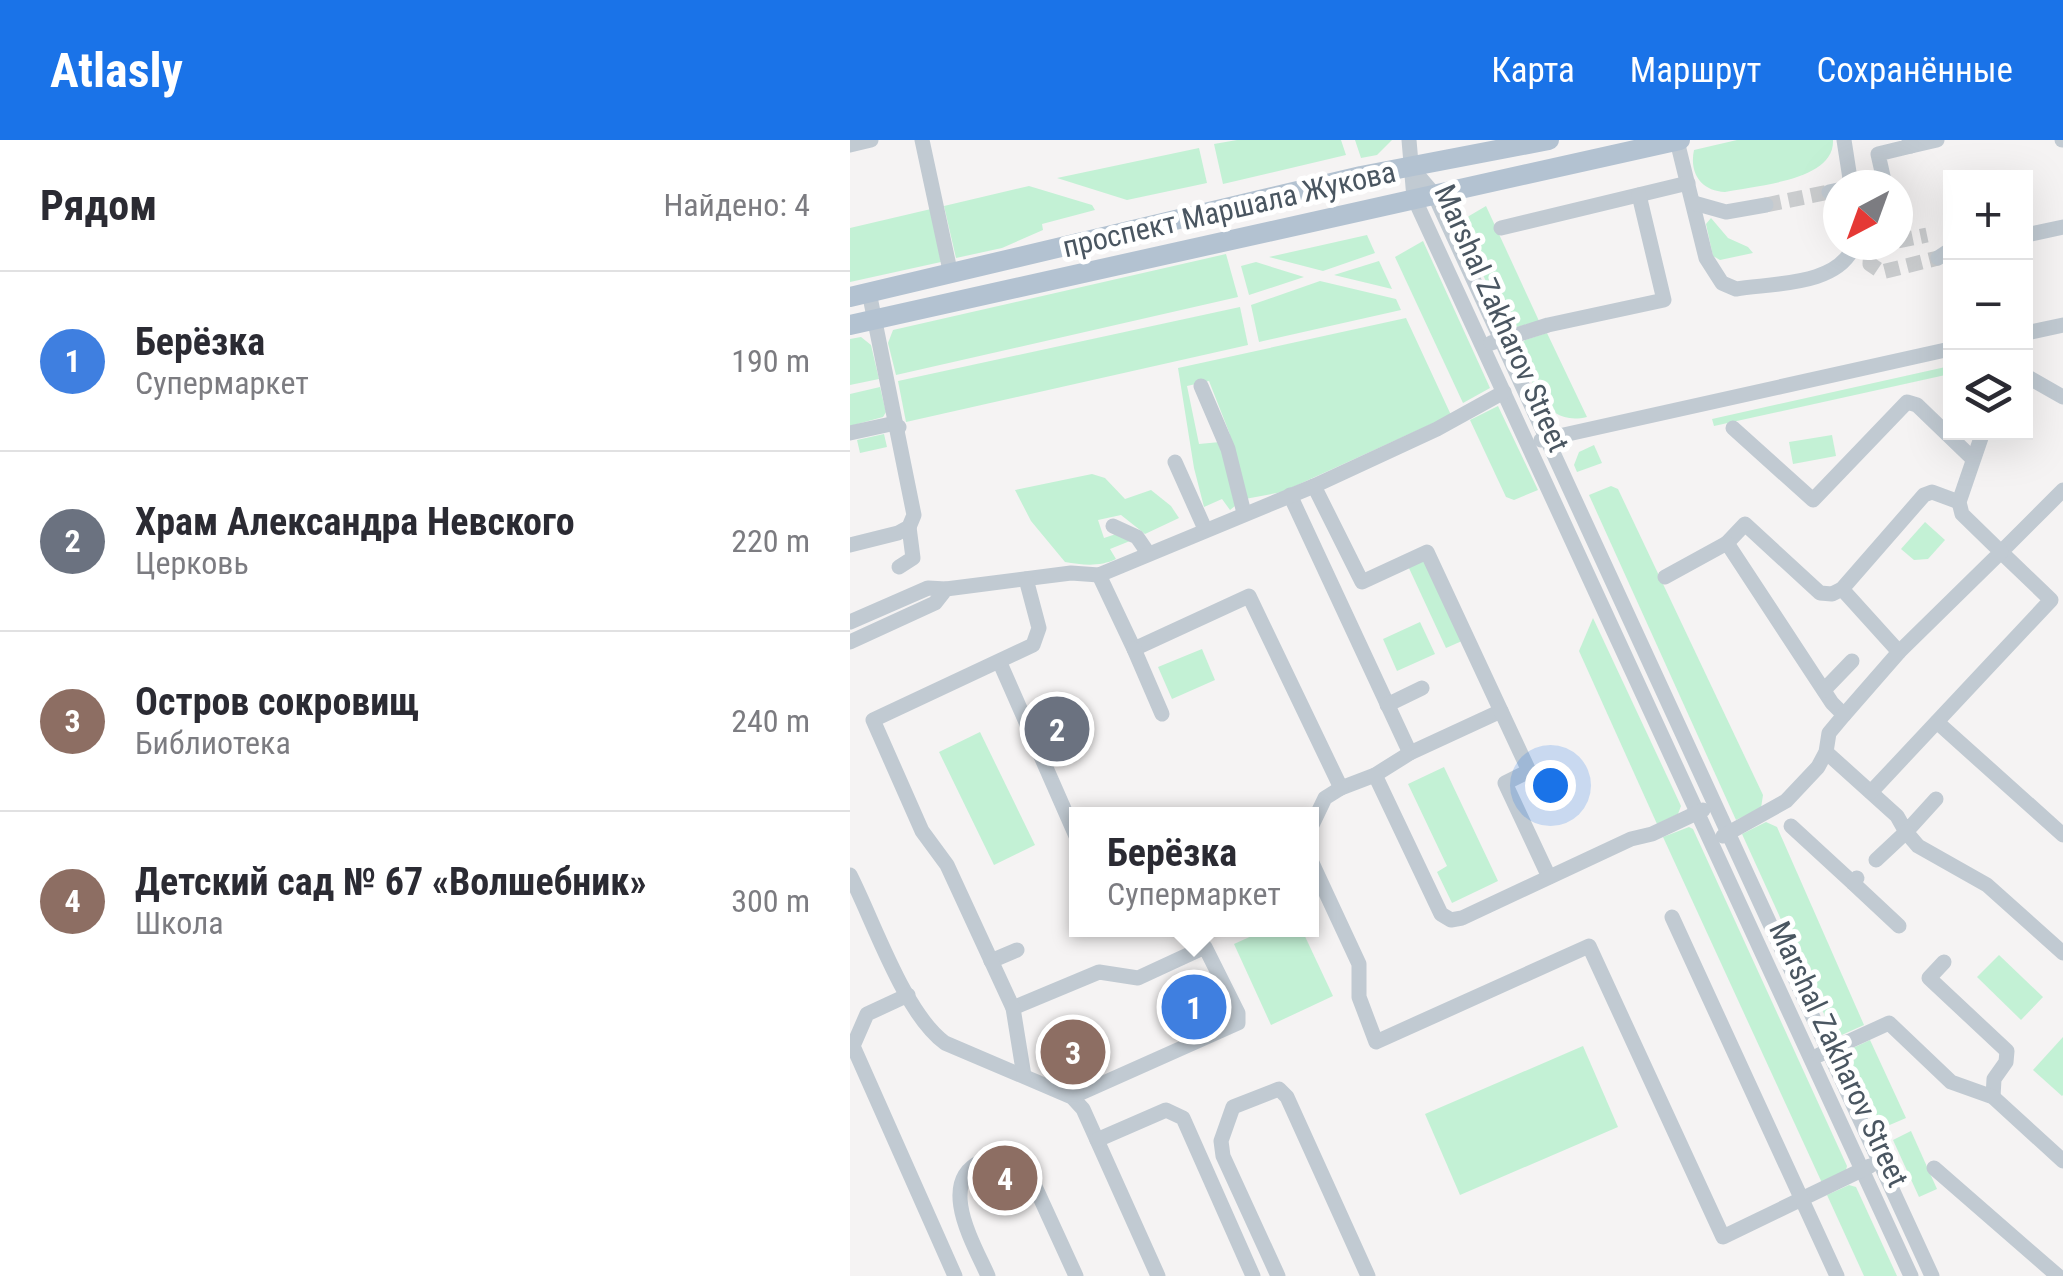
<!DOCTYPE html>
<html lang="ru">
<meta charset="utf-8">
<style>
body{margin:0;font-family:"Roboto Condensed",sans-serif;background:#f7f7f7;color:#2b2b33}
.controls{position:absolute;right:30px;top:30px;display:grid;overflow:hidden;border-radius:0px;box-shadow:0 10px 40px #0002}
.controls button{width:90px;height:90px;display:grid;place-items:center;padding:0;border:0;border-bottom:2px solid #e1e1e2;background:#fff;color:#2b2b33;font:50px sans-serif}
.compass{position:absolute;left:973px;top:30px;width:90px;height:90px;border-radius:50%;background:#fff;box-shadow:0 10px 40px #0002;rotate:221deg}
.you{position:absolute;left:700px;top:645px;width:35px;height:35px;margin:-25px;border:8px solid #fff;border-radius:50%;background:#1a73e8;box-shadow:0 0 0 15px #1a73e833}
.badge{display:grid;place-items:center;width:65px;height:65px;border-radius:50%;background:#1a73e8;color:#fff;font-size:32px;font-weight:700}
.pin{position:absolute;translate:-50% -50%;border:5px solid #fff;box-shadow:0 2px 10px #0006}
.popup{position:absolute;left:219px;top:667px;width:250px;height:130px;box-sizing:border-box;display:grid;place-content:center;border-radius:0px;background:#fff;filter:drop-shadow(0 2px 8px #0005);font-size:32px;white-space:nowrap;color:#7c7c81}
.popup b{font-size:38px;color:#2b2b33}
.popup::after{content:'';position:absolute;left:50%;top:100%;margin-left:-20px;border:20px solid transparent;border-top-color:#fff}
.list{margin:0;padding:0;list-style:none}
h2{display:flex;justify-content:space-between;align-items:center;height:130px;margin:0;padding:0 40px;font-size:42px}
h2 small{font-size:32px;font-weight:400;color:#7c7c81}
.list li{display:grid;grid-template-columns:65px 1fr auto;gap:30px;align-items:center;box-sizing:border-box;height:180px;padding:0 40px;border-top:2px solid #e1e1e2}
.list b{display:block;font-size:38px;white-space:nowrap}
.list p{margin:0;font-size:32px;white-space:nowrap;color:#7c7c81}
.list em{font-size:32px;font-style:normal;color:#7c7c81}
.icon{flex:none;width:55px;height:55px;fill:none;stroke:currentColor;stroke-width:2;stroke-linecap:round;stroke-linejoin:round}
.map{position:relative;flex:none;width:1213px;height:1136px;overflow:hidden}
header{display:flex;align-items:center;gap:60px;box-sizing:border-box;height:140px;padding:0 50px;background:#1a73e8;color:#fff}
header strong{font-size:48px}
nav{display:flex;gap:55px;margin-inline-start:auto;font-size:35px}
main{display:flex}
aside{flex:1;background:#fff}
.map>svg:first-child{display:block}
</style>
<header>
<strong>Atlasly</strong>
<nav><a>Карта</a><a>Маршрут</a><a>Сохранённые</a></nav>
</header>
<main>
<aside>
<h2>Рядом<small>Найдено: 4</small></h2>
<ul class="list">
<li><span class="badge" style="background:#3f7fe0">1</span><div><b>Берёзка</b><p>Супермаркет</p></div><em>190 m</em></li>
<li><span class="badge" style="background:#6b7280">2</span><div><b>Храм Александра Невского</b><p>Церковь</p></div><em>220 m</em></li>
<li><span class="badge" style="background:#8d6e63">3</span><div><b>Остров сокровищ</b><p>Библиотека</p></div><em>240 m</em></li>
<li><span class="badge" style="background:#8d6e63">4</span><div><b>Детский сад № 67 «Волшебник»</b><p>Школа</p></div><em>300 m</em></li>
</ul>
</aside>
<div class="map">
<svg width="1213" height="1136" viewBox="0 0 1213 1136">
<rect width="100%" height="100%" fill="#f5f3f3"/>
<g fill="#c3f1d5">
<polygon points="387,0 491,0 496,15 373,44 364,4"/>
<polygon points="505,0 542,0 527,15 511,18"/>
<path d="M887,0H983C985,41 907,45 875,52C851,51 839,33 844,10Z"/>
<polygon points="349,8 357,43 277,60 207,38"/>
<polygon points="179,46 242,65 245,70 192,84 193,90 152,108 106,118 94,66"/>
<polygon points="636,66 689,181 667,187 656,184 610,86 619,76"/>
<polygon points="81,69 91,122 0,142 0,88"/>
<polygon points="861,78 878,98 898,107 903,113 870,120 863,116 856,84"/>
<polygon points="517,95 525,113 473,131 419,117"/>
<polygon points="573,101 640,248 613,263 545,117"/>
<polygon points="376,114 388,157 46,235 38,203 43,190"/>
<polygon points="529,121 542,149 484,135"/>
<polygon points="406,122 454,137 399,155 391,126"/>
<polygon points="470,141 546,159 551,170 409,202 401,165"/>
<polygon points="390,167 398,205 56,282 48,241"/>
<polygon points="556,178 601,275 432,352 395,359 379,292 359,241 337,246 349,304 370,302 385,366 380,370 372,359 354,367 344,328 328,228"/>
<path d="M697,193L737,277C692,288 682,239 668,207L675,200Z"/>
<polygon points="11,197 21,205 29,239 0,245 0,199"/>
<polygon points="1100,226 1100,234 864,286 862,279"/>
<polygon points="30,247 36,272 33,277 0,286 0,254"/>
<polygon points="648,266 688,350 664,360 656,357 620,280"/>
<polygon points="34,294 37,307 10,313 7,300"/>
<polygon points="982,295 986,316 943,324 939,302"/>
<polygon points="744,305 752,323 727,332 724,325 729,312"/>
<path d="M242,334L255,338L275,359L301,350L321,366L329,378L295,394L271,375L248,380L254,398L266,394L280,401L260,409L266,419C250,427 232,425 215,422L181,381L165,350Z"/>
<polygon points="761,346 768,349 913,655 911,668 886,680 739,355"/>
<polygon points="1075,382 1095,400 1078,419 1064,420 1051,409"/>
<polygon points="575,419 612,501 596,508 558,426"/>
<polygon points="743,478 831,666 828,674 807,684 729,511"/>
<polygon points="570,482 585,514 547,531 533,499"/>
<polygon points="352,509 365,540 322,559 308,527"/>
<polygon points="130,592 185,705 144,725 89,612"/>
<polygon points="594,627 648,741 602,763 587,732 597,726 558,644"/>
<polygon points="916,682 927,687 1014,885 985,898 892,694"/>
<polygon points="839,687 843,689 997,1026 996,1030 972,1043 813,697"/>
<polygon points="415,790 452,790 483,856 421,885 384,804"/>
<polygon points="1149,815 1193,857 1171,880 1127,837"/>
<polygon points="1213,897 1213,955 1212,956 1183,930"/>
<polygon points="1020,900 1056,978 1028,990 992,913"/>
<polygon points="733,906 768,987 610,1055 575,974"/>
<polygon points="1061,991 1087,1049 1069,1057 1043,1000"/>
<polygon points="999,1045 1006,1047 1047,1136 1014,1136 977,1055"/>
</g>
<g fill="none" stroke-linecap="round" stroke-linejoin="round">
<g stroke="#caccce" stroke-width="15" stroke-dasharray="15 8" stroke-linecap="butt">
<polyline points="916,65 979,52"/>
<polyline points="1048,101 1077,95"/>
<path d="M1038,105C1027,109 1020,111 1020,124L1032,132L1088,118"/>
</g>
<g stroke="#c1cad2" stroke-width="15">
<polyline points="72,0 101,135"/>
<polyline points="559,0 564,58 1061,1136"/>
<polyline points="994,0 1001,45"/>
<polyline points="1212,0 1213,0"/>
<path d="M827,1L856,118L872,143L886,149C923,143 989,146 1004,105"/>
<polyline points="0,5 21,0"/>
<polyline points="1061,6 1087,0"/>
<polyline points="561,27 584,54 1082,1136"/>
<polyline points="1035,45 1028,14 1061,6 1059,0"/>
<polyline points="979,52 988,50"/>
<polyline points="844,63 876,72 916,65"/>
<polyline points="651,88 838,43"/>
<polyline points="1176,95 1213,87"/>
<polyline points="1088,118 1100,110"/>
<polyline points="1176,193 1213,185"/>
<polyline points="641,203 698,185 814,160 789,55"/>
<polyline points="1176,236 1213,257"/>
<polyline points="351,246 378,309 394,373"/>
<polyline points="883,288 963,360 1057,262 1067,265 1122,318"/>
<polyline points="0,293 41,284 49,287"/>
<polyline points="691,300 1100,209"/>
<polyline points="325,322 355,389"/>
<polyline points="440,355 560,613"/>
<polyline points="263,386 287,397 298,413"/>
<polyline points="877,403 895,384 970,453 982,454 992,449 1074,355 1082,352 1109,362"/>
<polyline points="0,405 48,393 59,387 64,375 19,152"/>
<polyline points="49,427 63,418 59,387"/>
<polyline points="249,435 284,509 399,456 491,648 525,635 560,613 651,571 577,412 512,442 464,346"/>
<polyline points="815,437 877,403 982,563 994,575"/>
<polyline points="992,449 1049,512"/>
<polyline points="0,482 78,448 96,449"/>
<polyline points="0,502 85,463 96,449 221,433 249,435 464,346 587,289 654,252"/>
<polyline points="284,509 312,574"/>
<polyline points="150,523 226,696"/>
<polyline points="974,550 1002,521"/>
<polyline points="537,565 572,548"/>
<polyline points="651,571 679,631 655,643 699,737"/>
<polyline points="1087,582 1213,695"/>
<polyline points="976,612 1047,676 1056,692 1086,659"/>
<polyline points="525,635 591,774 601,780 612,778 781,699 802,694 853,670"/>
<polyline points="1021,652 1201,460 1151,412 1213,350"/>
<polyline points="462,685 475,658 491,648"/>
<polyline points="941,686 1003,743"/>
<polyline points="873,696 936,661 968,627 976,612 979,593 994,575 1049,512 1151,412 1112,374 1109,362 1133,292"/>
<polyline points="1026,720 1056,692 1068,706 1137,745 1213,813"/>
<polyline points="462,723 509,824 509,857 526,902 739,806 873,1097 1020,1026"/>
<path d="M0,735C24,782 54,873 95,903L222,957L233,969L308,1136"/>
<polyline points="1007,738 1003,743 1049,786"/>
<polyline points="822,777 987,1136"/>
<polyline points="141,821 167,810"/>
<polyline points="1094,822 1079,838 1157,911 1156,922 1144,939 1143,957"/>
<polyline points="58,855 17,874 3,906 105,1136"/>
<polyline points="163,868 249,832 288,838 355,807 388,873 388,883 222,957"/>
<polyline points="969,915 1039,883 1101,942 1143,957 1213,1021"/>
<polyline points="174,936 163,868 97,725 72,691 23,580 183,505 189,488 176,439"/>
<polyline points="247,1000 316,970 333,978 403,1136"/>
<polyline points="1084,1028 1208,1136"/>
<path d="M138,1136C124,1104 86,1042 132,1021C143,1016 151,1011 163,1011L172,1018L226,1136"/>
<polyline points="428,1136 373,1016 371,1001 383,967 429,949 437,957 518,1136"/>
</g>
<g stroke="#b3c2d1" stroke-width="20">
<polyline points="0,157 511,36 699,0"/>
<polyline points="0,185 830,0"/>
</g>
</g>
<g text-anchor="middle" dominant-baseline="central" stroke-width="10" stroke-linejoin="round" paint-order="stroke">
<g font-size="30" fill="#4a5661" stroke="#fff">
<text transform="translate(379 69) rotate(-13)">проспект Маршала Жукова</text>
<text transform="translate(652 178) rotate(66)">Marshal Zakharov Street</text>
<text transform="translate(989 914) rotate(65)">Marshal Zakharov Street</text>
</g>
</g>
</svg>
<div class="controls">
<button>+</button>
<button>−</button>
<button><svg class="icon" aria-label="layers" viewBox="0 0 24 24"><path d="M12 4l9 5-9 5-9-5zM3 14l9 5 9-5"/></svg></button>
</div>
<svg class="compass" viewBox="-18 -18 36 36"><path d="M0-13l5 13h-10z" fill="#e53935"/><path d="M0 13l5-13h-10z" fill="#7c7c81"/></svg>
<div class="you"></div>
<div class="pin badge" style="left:344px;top:867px;background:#3f7fe0">1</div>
<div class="popup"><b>Берёзка</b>Супермаркет</div>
<div class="pin badge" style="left:207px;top:589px;background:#6b7280">2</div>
<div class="pin badge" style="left:223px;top:912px;background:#8d6e63">3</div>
<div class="pin badge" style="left:155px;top:1038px;background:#8d6e63">4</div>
</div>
</main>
